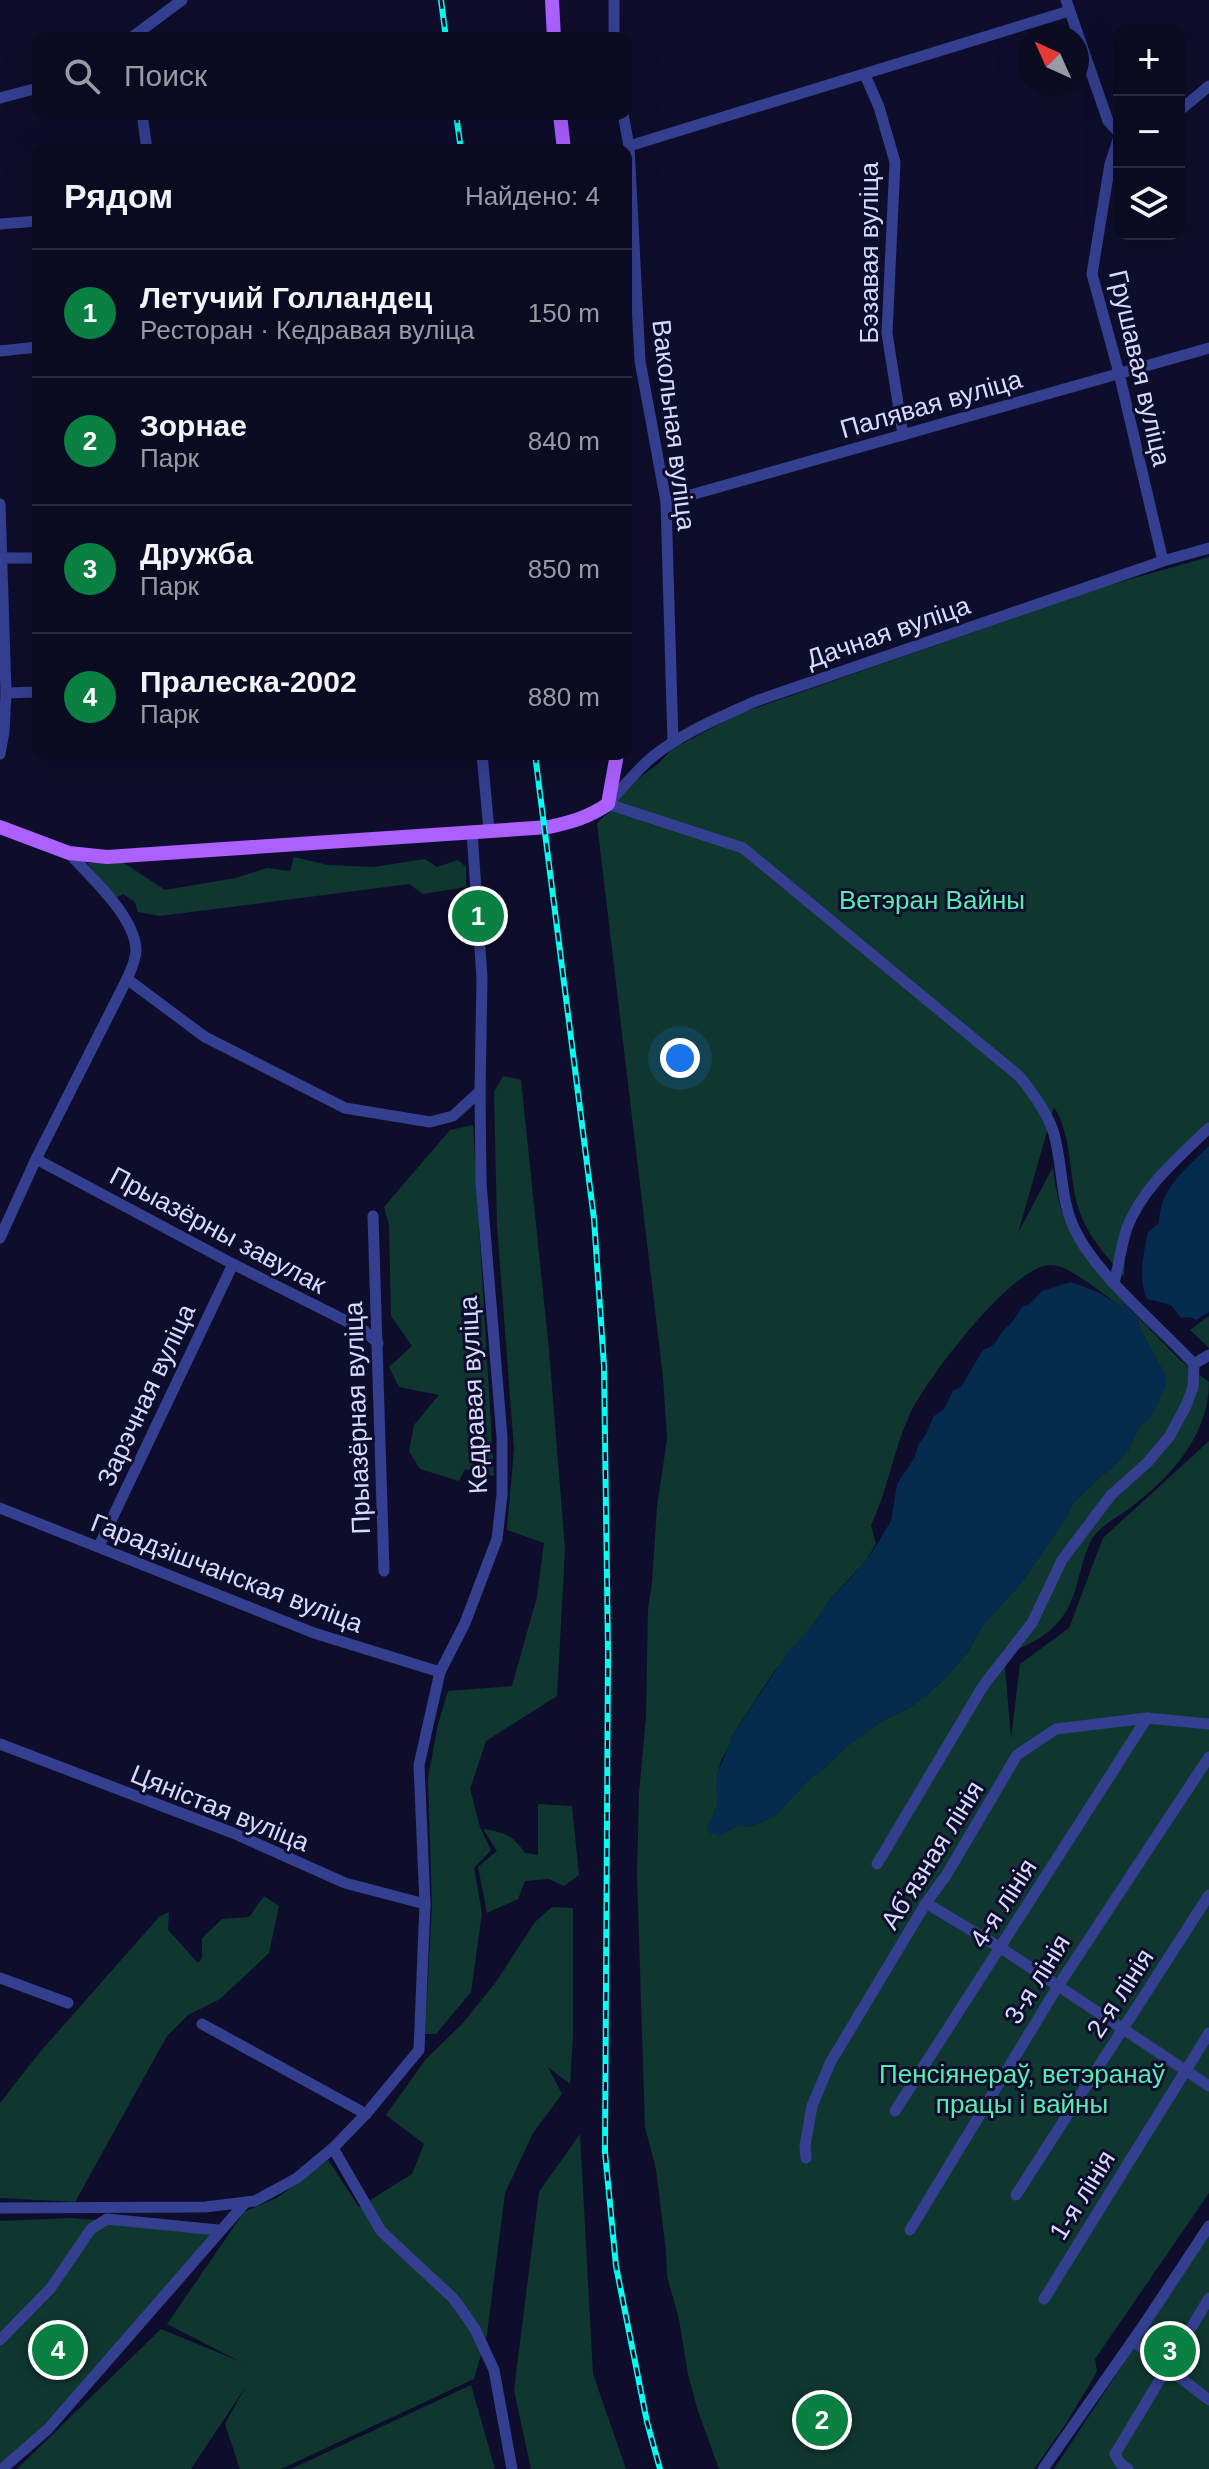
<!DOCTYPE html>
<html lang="ru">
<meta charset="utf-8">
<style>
body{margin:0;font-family:Arial,sans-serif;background:#18182e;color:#f1f3f6}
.controls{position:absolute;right:24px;top:24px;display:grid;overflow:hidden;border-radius:16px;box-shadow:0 8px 32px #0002}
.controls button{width:72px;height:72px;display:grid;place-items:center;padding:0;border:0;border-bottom:2px solid #2a2b3f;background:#0a0a21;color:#f1f3f6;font:40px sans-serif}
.compass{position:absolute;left:1017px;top:24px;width:72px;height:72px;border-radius:50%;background:#0a0a21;box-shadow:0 8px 32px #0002;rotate:315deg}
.you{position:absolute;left:680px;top:1058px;width:28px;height:28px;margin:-20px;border:6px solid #fff;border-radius:50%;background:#1a73e8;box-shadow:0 0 0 12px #1a73e833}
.badge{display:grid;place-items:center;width:52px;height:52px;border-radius:50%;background:#0b8043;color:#fff;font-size:26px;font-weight:700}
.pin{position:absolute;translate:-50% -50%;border:4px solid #fff;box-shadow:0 2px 8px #0006}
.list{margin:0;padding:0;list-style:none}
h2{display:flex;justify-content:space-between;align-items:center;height:104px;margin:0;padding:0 32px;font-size:34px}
h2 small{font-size:26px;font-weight:400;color:#999aa5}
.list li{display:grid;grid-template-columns:52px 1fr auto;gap:24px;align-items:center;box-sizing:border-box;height:128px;padding:0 32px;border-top:2px solid #2a2b3f}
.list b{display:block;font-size:30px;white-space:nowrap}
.list p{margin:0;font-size:26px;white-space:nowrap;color:#999aa5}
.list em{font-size:26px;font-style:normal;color:#999aa5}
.icon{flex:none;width:44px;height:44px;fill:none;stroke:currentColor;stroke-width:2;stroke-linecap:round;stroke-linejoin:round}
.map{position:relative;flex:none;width:1209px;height:2469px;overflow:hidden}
.search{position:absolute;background:#0a0a21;box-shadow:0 8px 32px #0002;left:32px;top:32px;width:600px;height:88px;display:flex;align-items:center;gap:20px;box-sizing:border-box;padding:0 28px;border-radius:16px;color:#999aa5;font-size:30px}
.panel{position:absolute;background:#0a0a21;box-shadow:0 8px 32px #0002;left:32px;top:144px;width:600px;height:616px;border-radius:16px}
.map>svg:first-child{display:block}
</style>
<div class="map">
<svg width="1209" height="2469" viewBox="0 0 1209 2469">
<rect width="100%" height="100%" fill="#0e0e2c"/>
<g fill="#10372f">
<path d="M1209,557V1124L1136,1212L1125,1255L1124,1277C1107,1256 1087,1236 1079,1210C1068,1176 1073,1137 1054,1107L1018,1233L1053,1167C1060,1235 1084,1255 1126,1304L1119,1305C1102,1294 1071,1266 1052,1265C1014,1262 924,1382 909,1416C893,1451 888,1490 871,1525L876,1544L865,1562L831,1598L814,1624L773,1673L732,1736L729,1747L721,1760L717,1778V1806L713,1816L719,1836L738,1825L747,1827L767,1820L780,1811L806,1782L825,1768L847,1746L883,1720L911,1707L943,1681L968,1652L982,1626L1021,1583L1068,1515L1072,1504L1102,1475L1112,1468L1129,1449L1138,1428L1152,1415L1165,1375L1139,1327L1138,1317L1181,1361L1209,1382C1209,1435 1171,1477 1130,1508C1118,1517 1101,1525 1092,1539C1085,1551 1082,1566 1078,1580C1067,1625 1046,1638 1004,1655L1011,1739L1020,1664L1069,1628L1103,1538L1209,1441V2193L1095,2359L1097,2372L1065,2425L1034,2469H719L697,2408L688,2374L679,2319L667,2276L666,2251L656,2169L645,2127L637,1874L639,1793L646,1717L648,1609L652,1583L657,1507L667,1439L663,1377L597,823L608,813L635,781L659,763L672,749L741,713L1106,586Z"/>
<polygon points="294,857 328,865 374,867 425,859 437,867 458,860 466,867 466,887 423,894 409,884 160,916 138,912 135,902 123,894 116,898 87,863 124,863 165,890 236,878 267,868 290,871"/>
<polygon points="503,1076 521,1080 549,1350 565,1549 557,1696 486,1741 470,1789 480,1827 491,1850 474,1868 482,1913 471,1992 436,2034 425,2034 432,1906 428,1778 438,1724 448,1691 512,1686 537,1597 544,1543 507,1530 514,1449 497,1225 494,1092"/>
<polygon points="473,1125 494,1476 465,1469 459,1481 420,1469 409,1451 414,1425 439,1395 399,1387 389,1367 412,1346 391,1316 389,1225 384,1207 450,1130"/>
<polygon points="1209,1316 1209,1348 1190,1330"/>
<path d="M538,1804L572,1806L579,1875L564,1886L549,1879L525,1881L518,1899L487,1913L478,1867L497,1851L483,1829C505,1833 512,1834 525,1853L538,1855Z"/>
<polygon points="264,1896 279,1906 269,1953 220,1999 188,2015 167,2036 75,2202 0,2198 0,2103 40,2052 160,1916 169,1912 168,1930 198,1963 202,1958 202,1938 222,1919 249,1917"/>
<polygon points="552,1907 573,1908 573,2037 570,2084 548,2067 562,2094 533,2133 505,2193 487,2334 474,2379 281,2469 240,2469 225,2424 246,2386 191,2469 17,2469 161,2329 241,2362 167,2324 244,2212 277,2198 328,2160 359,2207 412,2174 424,2144 386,2115 426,2059 463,2023 496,1982 535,1922"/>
<polygon points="580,2134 593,2374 626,2469 531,2469 514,2390 539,2192"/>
<polygon points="72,2218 218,2230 48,2429 0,2469 0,2221"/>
<polygon points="1209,2234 1209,2469 1054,2469"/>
<polygon points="471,2385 495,2469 291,2469"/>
</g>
<g fill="#052b4e">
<path d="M1209,1146V1312L1196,1320L1190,1317L1181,1318L1171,1305L1148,1299C1137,1282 1144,1251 1148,1232L1159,1223C1160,1188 1185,1170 1209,1146Z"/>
<path d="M1071,1282L1098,1292L1119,1305L1126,1304L1138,1317L1139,1327L1165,1375L1166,1386L1152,1415L1138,1428L1129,1449L1112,1468L1102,1475L1072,1504L1068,1515L1021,1583L982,1626L968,1652L943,1681L911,1707L883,1720L847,1746L825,1768L806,1782L780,1811L767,1820L747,1827L738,1825L719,1836L707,1832C707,1823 713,1818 716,1809C719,1799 715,1788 717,1777C720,1762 729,1751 732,1736L788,1652L814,1624L831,1598L850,1579L871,1554L891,1521L897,1484L915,1457L918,1445L926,1434L934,1416L944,1409L953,1391L961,1387L983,1350C1000,1344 995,1338 1006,1328C1013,1321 1017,1316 1022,1307L1030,1304L1042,1291Z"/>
</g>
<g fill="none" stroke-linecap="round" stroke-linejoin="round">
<g stroke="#343f90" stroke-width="11">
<polyline points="614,0 614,38"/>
<polyline points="1066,0 1108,121 1119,133"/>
<polyline points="131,38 182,0"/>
<polyline points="865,75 879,107 895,162 887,333 903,435"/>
<polyline points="0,98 38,88"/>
<polyline points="1179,111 1209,86"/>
<polyline points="142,114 147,150"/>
<polyline points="623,114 629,146 640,361 666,502 673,742"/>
<polyline points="1119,137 1110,164 1092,274 1119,373 1163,561"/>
<polyline points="629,146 1069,11"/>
<polyline points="0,224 38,221"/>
<polyline points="0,351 38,347"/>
<polyline points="666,502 1209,348"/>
<polyline points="0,504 6,693 4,732 0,754"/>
<path d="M1209,548L1163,561L756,701C721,717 681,733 651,758C635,772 622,788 608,804L743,848L1019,1076C1033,1093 1048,1113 1054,1134C1063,1166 1060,1200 1075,1230C1097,1276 1158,1325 1194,1364L1209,1355"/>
<polyline points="1,558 38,558"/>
<polyline points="6,693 38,692"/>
<polyline points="482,754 489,830"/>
<polyline points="127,979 205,1037 345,1108 430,1122 453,1116 480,1091"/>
<polyline points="36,1159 233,1264 362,1329 378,1343"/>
<polyline points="373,1216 384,1571"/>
<path d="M0,1238L36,1159L127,979C131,970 136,960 136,950C135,916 91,878 69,853"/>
<path d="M1114,1283C1119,1265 1121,1245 1127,1228C1142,1188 1179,1157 1209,1128"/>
<polyline points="0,1508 314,1633 440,1672"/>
<polyline points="99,1546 233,1264"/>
<polyline points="0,1744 233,1833 345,1883 425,1904"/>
<polyline points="877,1864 983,1686 1032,1623 1062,1560 1111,1495 1147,1463 1169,1437 1186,1406 1193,1387 1194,1364"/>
<polyline points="926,1903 1001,1948 1209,2086"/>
<polyline points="0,1978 68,2003"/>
<polyline points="202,2024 366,2114"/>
<polyline points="895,2111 1147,1718"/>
<polyline points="333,2148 381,2231 454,2299 475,2329 494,2370 512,2469"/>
<polyline points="806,2158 805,2146 812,2106 830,2063 926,1903 947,1874 1017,1755 1056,1729 1147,1718 1209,1724"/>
<polyline points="1016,2195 1209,1895"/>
<polyline points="0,2208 205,2207 255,2201 297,2178 333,2148 366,2114 419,2050 425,1904 419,1765 440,1672 465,1623 497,1539 502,1495 502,1437 481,1183 480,1091 482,978 472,832"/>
<polyline points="910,2230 1058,1986 1209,1757"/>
<polyline points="1044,2299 1209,2033"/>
<polyline points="0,2340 50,2289 91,2229 107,2219 218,2230"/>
<polyline points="1133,2341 1209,2400"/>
<polyline points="2,2469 48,2429 244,2204"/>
<polyline points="1043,2469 1143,2326 1209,2226"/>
<polyline points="1128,2469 1120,2463 1115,2454 1209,2298"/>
</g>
<g stroke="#ab60ff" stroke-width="14">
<polyline points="552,0 554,38"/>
<polyline points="560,114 564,150"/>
<path d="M0,827L69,853L107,857L549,827C572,822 589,817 608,804L617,754"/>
</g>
<g stroke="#05fff1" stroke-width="6">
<g id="rail">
<polyline points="441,0 446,38"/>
<polyline points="456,114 461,150"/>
<polyline points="535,754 594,1219 604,1366 608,1653 605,2152 616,2266 647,2422 660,2469"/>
</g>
</g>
<use href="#rail" stroke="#0e0e2c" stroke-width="3" stroke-dasharray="9" stroke-linecap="butt"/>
</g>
<g text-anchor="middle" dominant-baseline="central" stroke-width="6" stroke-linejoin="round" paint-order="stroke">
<g font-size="26" fill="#d9daff" stroke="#0e0e2c">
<text transform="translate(869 253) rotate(-90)">Бэзавая вуліца</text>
<text transform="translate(1140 368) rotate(77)">Грушавая вуліца</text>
<text transform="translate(931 404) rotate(-16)">Палявая вуліца</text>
<text transform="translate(674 425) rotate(83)">Вакольная вуліца</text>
<text transform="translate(888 632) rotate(-19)">Дачная вуліца</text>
<text transform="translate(218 1230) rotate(28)">Прыазёрны завулак</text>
<text transform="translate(146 1395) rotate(-65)">Зарэчная вуліца</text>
<text transform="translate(473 1395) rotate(-93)">Кедравая вуліца</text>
<text transform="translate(357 1418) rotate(-92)">Прыазёрная вуліца</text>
<text transform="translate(227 1573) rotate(21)">Гарадзішчанская вуліца</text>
<text transform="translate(220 1808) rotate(22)">Цяністая вуліца</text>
<text transform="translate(932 1855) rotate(-58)">Абʼязная лінія</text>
<text transform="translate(1003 1903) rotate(-57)">4-я лінія</text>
<text transform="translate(1037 1979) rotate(-58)">3-я лінія</text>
<text transform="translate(1120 1993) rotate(-57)">2-я лінія</text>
<text transform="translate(1082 2195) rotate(-58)">1-я лінія</text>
</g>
<g font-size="26" fill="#57edb0" stroke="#0e0e2c">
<text x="932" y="900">Ветэран Вайны</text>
<text x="1022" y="2074">Пенсіянераў, ветэранаў<tspan x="1022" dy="30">працы і вайны</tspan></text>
</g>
</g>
</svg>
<div class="controls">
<button>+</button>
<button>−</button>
<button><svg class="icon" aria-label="layers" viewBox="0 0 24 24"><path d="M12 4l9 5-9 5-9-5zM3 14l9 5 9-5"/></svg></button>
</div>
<svg class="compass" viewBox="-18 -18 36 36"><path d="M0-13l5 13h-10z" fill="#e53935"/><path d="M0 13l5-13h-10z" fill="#999aa5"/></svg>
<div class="you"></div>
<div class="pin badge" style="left:478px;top:916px">1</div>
<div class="pin badge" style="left:822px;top:2420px">2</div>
<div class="pin badge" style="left:1170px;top:2351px">3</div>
<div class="pin badge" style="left:58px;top:2350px">4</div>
<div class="search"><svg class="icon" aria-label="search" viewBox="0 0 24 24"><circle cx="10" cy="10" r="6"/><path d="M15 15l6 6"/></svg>Поиск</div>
<section class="panel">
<h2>Рядом<small>Найдено: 4</small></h2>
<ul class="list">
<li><span class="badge">1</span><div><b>Летучий Голландец</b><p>Ресторан · Кедравая вуліца</p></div><em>150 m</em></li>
<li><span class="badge">2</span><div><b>Зорнае</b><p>Парк</p></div><em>840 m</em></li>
<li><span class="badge">3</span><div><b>Дружба</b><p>Парк</p></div><em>850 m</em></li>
<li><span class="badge">4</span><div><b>Пралеска-2002</b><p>Парк</p></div><em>880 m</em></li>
</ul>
</section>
</div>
